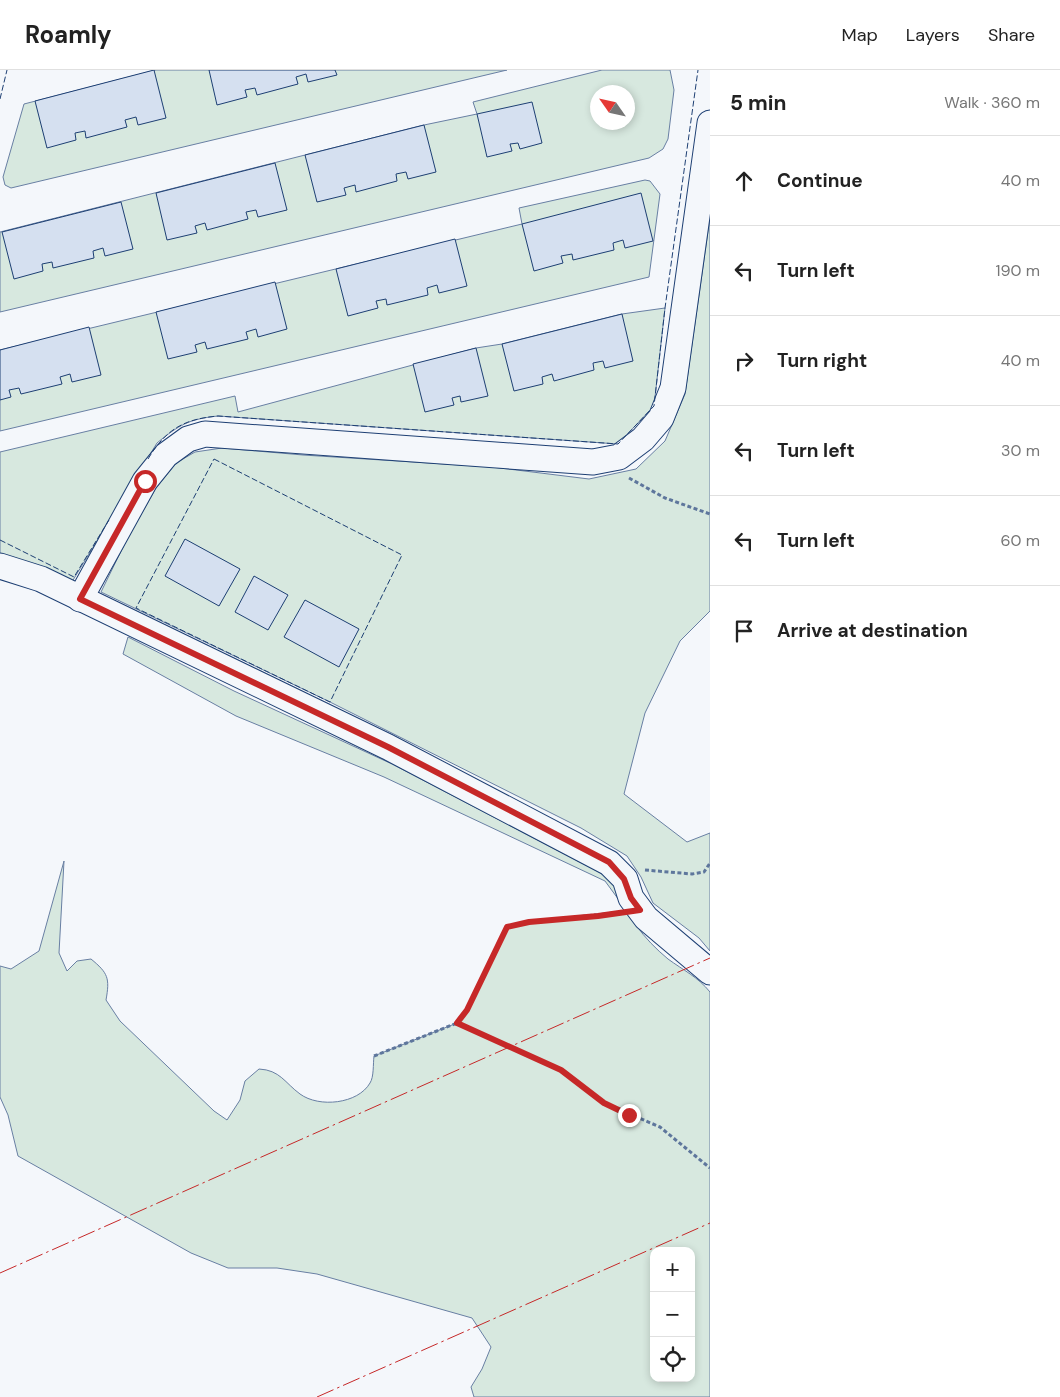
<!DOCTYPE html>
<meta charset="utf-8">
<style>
body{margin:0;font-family:"DM Sans",sans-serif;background:#f2f2f2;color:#222}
.controls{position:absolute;right:15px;bottom:15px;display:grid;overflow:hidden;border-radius:10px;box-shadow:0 2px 8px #0003}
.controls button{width:45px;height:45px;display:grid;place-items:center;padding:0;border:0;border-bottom:1px solid #e0e0e0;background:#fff;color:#222;font:25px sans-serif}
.compass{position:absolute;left:590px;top:15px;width:45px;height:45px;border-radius:50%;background:#fff;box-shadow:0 2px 8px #0003;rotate:304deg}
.stop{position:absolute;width:15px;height:15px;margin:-11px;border:4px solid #c62828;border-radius:50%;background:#fff}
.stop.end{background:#c62828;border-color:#fff;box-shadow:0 1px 5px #0008}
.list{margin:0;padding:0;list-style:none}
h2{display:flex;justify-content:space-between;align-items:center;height:65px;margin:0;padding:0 20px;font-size:21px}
h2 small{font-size:16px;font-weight:400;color:#767676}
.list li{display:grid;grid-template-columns:32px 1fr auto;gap:15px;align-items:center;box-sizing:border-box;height:90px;padding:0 20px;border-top:1px solid #e0e0e0}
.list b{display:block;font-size:19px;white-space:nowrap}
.list em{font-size:16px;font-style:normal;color:#767676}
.icon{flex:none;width:28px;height:28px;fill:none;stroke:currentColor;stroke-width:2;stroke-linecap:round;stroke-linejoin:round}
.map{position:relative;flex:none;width:710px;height:1327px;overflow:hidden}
header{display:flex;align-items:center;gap:30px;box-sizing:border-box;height:70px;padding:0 25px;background:#fff;border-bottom:1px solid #e0e0e0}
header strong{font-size:24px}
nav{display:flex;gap:28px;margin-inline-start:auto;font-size:18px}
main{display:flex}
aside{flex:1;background:#fff}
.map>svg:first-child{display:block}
</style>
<header>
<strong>Roamly</strong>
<nav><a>Map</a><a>Layers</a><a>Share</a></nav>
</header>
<main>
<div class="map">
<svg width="710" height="1327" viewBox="0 0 710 1327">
<rect width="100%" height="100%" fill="#f4f7fb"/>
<g fill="#d7e8df" stroke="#687fa3" fill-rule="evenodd">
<polygon points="156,0 507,0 11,118 5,115 3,107 24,34"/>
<path d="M602,0H670L674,20L668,69L663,79L649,88L0,242V162L424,55L477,44L473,32ZM598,22H628V52H598Z"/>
<polygon points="645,110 650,111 660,124 649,207 0,361 0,280 522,154 519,138"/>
<polygon points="710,147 710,541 680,571 645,643 624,724 687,772 710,763 710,881 699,868 653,833 641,807 627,786 581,758 330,632 101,522 127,469 156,418 176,393 195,382 222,378 303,385 492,397 589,409 636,399 665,371 685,324"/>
<path d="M665,238L654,336L618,374L218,346C189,349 179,355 157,373L70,515L0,488V382L235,326L238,342L476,278L502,274L622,244Z"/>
<path d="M128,567L234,621L392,694L599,802C624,819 620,833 636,855C645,868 656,879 668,889C683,900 698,907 710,922V1327H474L471,1317L482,1299L491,1277L472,1248L317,1204L277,1198H228L191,1183L18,1086L8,1045L0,1027V896L11,899L39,881L64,791L59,883L67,901L77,891L91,889C108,903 110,908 106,930L120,951L214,1041L227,1050L240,1030L245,1011L259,999C280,1000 285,1013 300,1024C319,1038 358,1034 370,1013C374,1007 373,994 374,986L457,953L467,940L507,857C547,848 587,848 627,841L605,811L384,707L236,646L123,584ZM654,1181H691V1308H654Z"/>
</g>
<g fill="#d5e0f0" stroke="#1d3f73">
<polygon points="154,0 166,48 138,55 136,47 125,50 127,57 86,68 85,61 75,63 76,70 47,78 35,31"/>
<polygon points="209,0 335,0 337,5 308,12 306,4 296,7 298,14 257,25 255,18 245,20 247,27 217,35"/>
<polygon points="532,32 542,73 520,79 518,73 510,74 512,81 487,87 477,44"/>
<polygon points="424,55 436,102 408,109 406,102 396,104 397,111 356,122 355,115 344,118 346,125 317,132 305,85"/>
<polygon points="275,93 287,140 258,147 256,140 246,142 248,149 207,160 205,153 195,156 197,163 167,170 156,123"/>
<polygon points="641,123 653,171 625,178 623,170 613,173 614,180 573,190 572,184 561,186 563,193 534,201 522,154"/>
<polygon points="121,132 133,179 105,186 103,178 93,181 94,188 53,198 52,192 42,194 43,201 14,209 2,162"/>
<polygon points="455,169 467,216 439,223 437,215 427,218 428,225 387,235 386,229 376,231 378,238 348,246 336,199"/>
<polygon points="275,212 287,259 258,267 256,259 246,262 248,269 207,279 205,272 195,275 197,282 168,289 156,242"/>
<polygon points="622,244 633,291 605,298 603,291 593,293 594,300 554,311 552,304 542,307 543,314 514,321 502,274"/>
<polygon points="89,257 101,305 72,312 70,304 60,307 62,314 21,324 19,318 9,320 11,327 0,330 0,280"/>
<polygon points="476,278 488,326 461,332 460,326 452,328 454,335 425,342 413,294"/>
<polygon points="185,469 240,499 219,536 165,506"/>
<polygon points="254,506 288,525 268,560 235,542"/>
<polygon points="305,530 359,559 339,597 284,567"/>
</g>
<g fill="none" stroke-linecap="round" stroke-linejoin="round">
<g stroke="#1d3f73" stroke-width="27">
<g id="minor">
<polyline points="0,496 41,509 388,677 609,793 625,809 631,828 646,848 710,902"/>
<polyline points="80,529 145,411 166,385 188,369 205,364 593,392 619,387 643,369 661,348 673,318 710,53"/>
</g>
</g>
<g stroke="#5e769c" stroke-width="3" stroke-dasharray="4 2.5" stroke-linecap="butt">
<polyline points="629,408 665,428 710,444"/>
<polyline points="645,800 692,804 704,802 710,793"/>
<polyline points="457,953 561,1000 604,1033 660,1057 710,1098"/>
<polyline points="374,986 457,953 467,940 507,857 529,852 614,843"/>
</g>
<use href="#minor" stroke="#f4f7fb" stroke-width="25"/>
<g stroke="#1d3f73" stroke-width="1" stroke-dasharray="6 2.5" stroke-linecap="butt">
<polyline points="0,29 7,0"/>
<path d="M148,389C166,359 184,349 218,346L618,374L654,336L665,238L698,0"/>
<polygon points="214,389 402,485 330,632 136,538"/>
<polyline points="0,470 74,507 109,450"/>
</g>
<g stroke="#c62828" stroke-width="1" stroke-dasharray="18 4 2.5 4" stroke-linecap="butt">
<polyline points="0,1203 710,888"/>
<polyline points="317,1327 710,1153"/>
</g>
</g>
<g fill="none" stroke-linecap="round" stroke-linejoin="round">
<polyline stroke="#c62828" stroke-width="6" points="145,411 80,529 388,677 609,792 624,809 631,828 640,840 598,846 529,852 507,857 467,940 457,953 561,1000 604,1033 629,1045"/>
</g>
</svg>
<div class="controls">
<button>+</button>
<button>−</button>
<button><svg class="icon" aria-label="locate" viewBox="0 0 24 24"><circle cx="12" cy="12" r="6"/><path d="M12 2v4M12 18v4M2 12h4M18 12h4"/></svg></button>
</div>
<svg class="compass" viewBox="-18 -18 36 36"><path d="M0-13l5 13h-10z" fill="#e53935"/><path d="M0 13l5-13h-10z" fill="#767676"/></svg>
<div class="stop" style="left:145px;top:411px"></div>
<div class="stop end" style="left:629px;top:1045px"></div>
</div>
<aside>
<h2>5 min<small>Walk · 360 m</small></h2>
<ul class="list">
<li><svg class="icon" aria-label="ahead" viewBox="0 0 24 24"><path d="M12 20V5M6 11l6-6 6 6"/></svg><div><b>Continue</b></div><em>40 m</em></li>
<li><svg class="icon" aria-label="left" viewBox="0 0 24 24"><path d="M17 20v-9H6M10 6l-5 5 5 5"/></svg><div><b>Turn left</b></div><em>190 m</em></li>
<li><svg class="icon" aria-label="right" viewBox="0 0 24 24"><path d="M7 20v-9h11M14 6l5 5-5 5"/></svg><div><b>Turn right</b></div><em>40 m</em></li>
<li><svg class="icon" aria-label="left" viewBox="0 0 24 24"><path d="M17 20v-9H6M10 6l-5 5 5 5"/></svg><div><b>Turn left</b></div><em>30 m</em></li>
<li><svg class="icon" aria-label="left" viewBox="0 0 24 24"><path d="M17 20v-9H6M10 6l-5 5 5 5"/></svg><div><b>Turn left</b></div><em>60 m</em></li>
<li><svg class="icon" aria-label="arrive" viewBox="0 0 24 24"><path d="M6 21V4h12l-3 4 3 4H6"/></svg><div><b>Arrive at destination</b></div></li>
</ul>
</aside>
</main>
